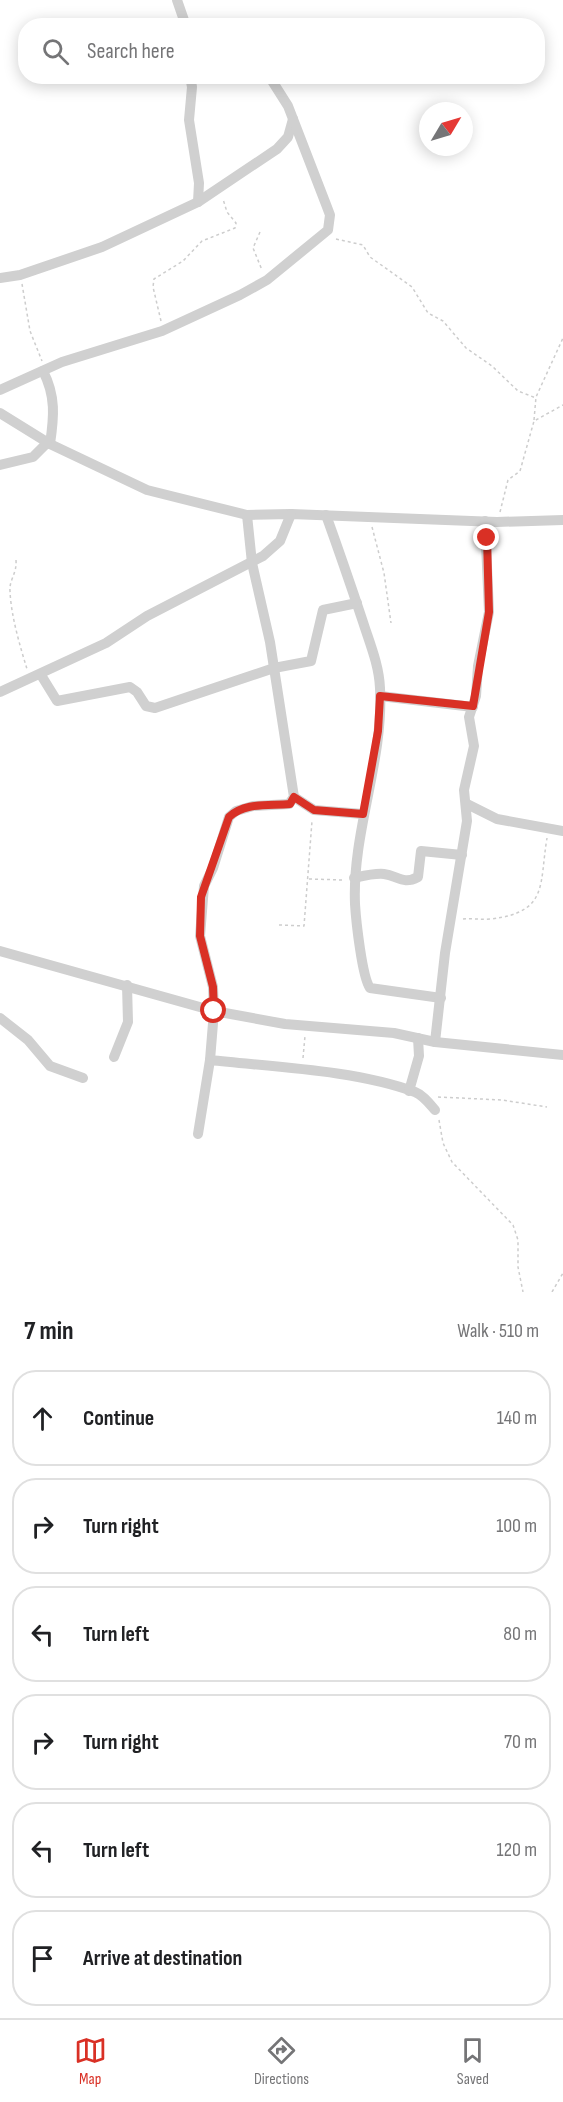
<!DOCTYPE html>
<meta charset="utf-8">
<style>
body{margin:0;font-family:"Sofia Sans Condensed",sans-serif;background:#f6f6f6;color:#202124}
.compass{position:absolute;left:419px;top:102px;width:54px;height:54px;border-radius:50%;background:#fff;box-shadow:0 3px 15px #0003;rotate:52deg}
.stop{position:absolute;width:18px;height:18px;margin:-14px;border:4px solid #d93025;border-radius:50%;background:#fff}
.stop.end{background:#d93025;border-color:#fff;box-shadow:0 2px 6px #0008}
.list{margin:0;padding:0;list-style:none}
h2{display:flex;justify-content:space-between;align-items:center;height:78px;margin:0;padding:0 24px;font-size:26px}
h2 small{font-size:20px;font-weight:400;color:#757577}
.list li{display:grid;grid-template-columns:39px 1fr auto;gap:18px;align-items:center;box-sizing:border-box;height:96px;margin:0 12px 12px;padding:0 12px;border:2px solid #e0e0e0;border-radius:24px}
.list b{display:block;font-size:22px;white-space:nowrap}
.list em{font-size:20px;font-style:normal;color:#757577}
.icon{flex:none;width:33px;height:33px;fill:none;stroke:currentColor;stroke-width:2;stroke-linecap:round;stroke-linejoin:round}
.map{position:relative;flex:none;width:563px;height:1292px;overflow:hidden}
.search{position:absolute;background:#fff;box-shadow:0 3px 15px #0003;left:18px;right:18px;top:18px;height:66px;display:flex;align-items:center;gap:15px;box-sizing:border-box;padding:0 21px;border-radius:24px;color:#757577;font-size:22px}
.sheet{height:726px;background:#fff}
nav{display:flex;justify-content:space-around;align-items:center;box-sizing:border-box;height:84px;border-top:2px solid #e0e0e0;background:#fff;font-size:16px;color:#757577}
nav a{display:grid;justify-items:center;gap:3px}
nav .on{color:#d93025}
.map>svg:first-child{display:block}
</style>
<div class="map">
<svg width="563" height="1292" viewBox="0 0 563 1292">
<rect width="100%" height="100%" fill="#fff"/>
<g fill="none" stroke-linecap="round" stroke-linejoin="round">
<g stroke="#cdcdcd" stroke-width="1.5" stroke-dasharray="3 3" stroke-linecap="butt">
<polyline points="260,232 253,248 262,270"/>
<polyline points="336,239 363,245 370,257 412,287 428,313 443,321 466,348 492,366 518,391 536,398"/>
<polyline points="22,284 30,331 42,361"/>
<polyline points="161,321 153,287 154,279 183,261 202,241 235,228 236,223 227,212 223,199"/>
<polyline points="534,420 536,397 563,338"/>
<polyline points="500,512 508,480 520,471 534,421 563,405"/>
<polyline points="372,527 384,573 391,623"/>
<path d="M16,560C17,574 9,580 10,591C11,616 20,646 27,669"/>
<polyline points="309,879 343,880"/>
<path d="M463,919C472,918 481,920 491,919C549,912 539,885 547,838"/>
<polyline points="279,925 304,926 312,821"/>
<polyline points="303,1058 305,1036"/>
<polyline points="438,1097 502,1100 547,1107"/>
<polyline points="439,1120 443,1143 452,1162 513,1225 518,1240 518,1267 523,1292"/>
<polyline points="552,1292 563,1273"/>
</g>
<g stroke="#d0d0d0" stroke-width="10">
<polyline points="177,0 186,26"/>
<polyline points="190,76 192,87 189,120 199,183 198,202"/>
<polyline points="0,278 20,275 102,247 198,202 277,149 288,137 293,119"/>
<path d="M43,371C56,396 54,417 50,444"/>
<polyline points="0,390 62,362 162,331 240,295 267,280 328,230 330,215 327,207 288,106 269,76"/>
<polyline points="0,413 50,444 147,490 247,515 291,514 497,522 563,520"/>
<polyline points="0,465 33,457 47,443"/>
<path d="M326,515C339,551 351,586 363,622C370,644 379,665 380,688C384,761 352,831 355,904C356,920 362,977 370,988L441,998"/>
<polyline points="41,675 57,701 130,687 137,692 146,706 155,708 274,668 311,661 323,610 357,603"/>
<polyline points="0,692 106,643 147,616 263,556 280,541 291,514"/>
<polyline points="380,696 473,707"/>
<polyline points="294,797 314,810 363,814"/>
<polyline points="467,804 497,819 563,831"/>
<path d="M354,878C363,876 375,873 384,874C398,876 403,885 418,877L421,851L462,855"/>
<polyline points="0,951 214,1011 285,1024 394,1033 435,1042 563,1055"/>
<polyline points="0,1018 28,1040 50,1066 83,1078"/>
<polyline points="435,1042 445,953 467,821 464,790 474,746 469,717 476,696 478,666 489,612 485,521"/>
<polyline points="114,1057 128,1022 127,985"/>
<path d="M210,1060C273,1067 356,1070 415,1092C423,1095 429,1103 435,1110"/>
<polyline points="409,1091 419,1056 418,1038"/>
<polyline points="198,1134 210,1060 214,1011 213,987 200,936 204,886 213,868 229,817 236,811 253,806 289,804 294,797 270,642 252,563 247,515"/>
</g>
</g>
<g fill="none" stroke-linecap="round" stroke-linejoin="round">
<path stroke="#d93025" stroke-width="8" d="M214,1011L213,987L200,936L201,897L229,817C245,802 268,806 290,804L294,797L314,810L363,814L378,731L380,696L473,706L489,612L487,538"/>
</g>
</svg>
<svg class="compass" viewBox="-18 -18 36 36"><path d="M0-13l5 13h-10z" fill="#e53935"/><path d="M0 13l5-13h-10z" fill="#757577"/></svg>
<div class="stop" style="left:214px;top:1011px"></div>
<div class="stop end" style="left:487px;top:538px"></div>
<div class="search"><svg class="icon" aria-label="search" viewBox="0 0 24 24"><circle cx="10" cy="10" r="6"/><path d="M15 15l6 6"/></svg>Search here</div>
</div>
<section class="sheet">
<h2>7 min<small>Walk · 510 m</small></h2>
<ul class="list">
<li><svg class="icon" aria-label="ahead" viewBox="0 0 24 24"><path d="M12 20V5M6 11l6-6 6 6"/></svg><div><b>Continue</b></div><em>140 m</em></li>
<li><svg class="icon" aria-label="right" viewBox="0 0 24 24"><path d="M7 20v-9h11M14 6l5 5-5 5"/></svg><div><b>Turn right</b></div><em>100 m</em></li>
<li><svg class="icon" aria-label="left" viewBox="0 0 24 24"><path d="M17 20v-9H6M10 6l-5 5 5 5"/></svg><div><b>Turn left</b></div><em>80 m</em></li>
<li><svg class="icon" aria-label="right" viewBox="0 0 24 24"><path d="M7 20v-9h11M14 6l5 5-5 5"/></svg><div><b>Turn right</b></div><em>70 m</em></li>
<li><svg class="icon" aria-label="left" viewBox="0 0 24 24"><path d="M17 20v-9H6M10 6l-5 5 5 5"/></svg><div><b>Turn left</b></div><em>120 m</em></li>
<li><svg class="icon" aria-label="arrive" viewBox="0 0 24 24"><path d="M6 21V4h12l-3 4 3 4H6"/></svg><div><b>Arrive at destination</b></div></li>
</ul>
</section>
<nav>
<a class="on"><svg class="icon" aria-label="map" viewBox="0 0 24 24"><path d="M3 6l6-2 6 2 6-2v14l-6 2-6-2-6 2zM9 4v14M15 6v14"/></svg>Map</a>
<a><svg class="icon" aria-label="directions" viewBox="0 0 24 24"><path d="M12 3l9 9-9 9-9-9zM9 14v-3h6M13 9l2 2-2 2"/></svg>Directions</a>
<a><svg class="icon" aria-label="saved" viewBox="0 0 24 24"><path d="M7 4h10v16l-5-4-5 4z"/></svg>Saved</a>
</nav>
